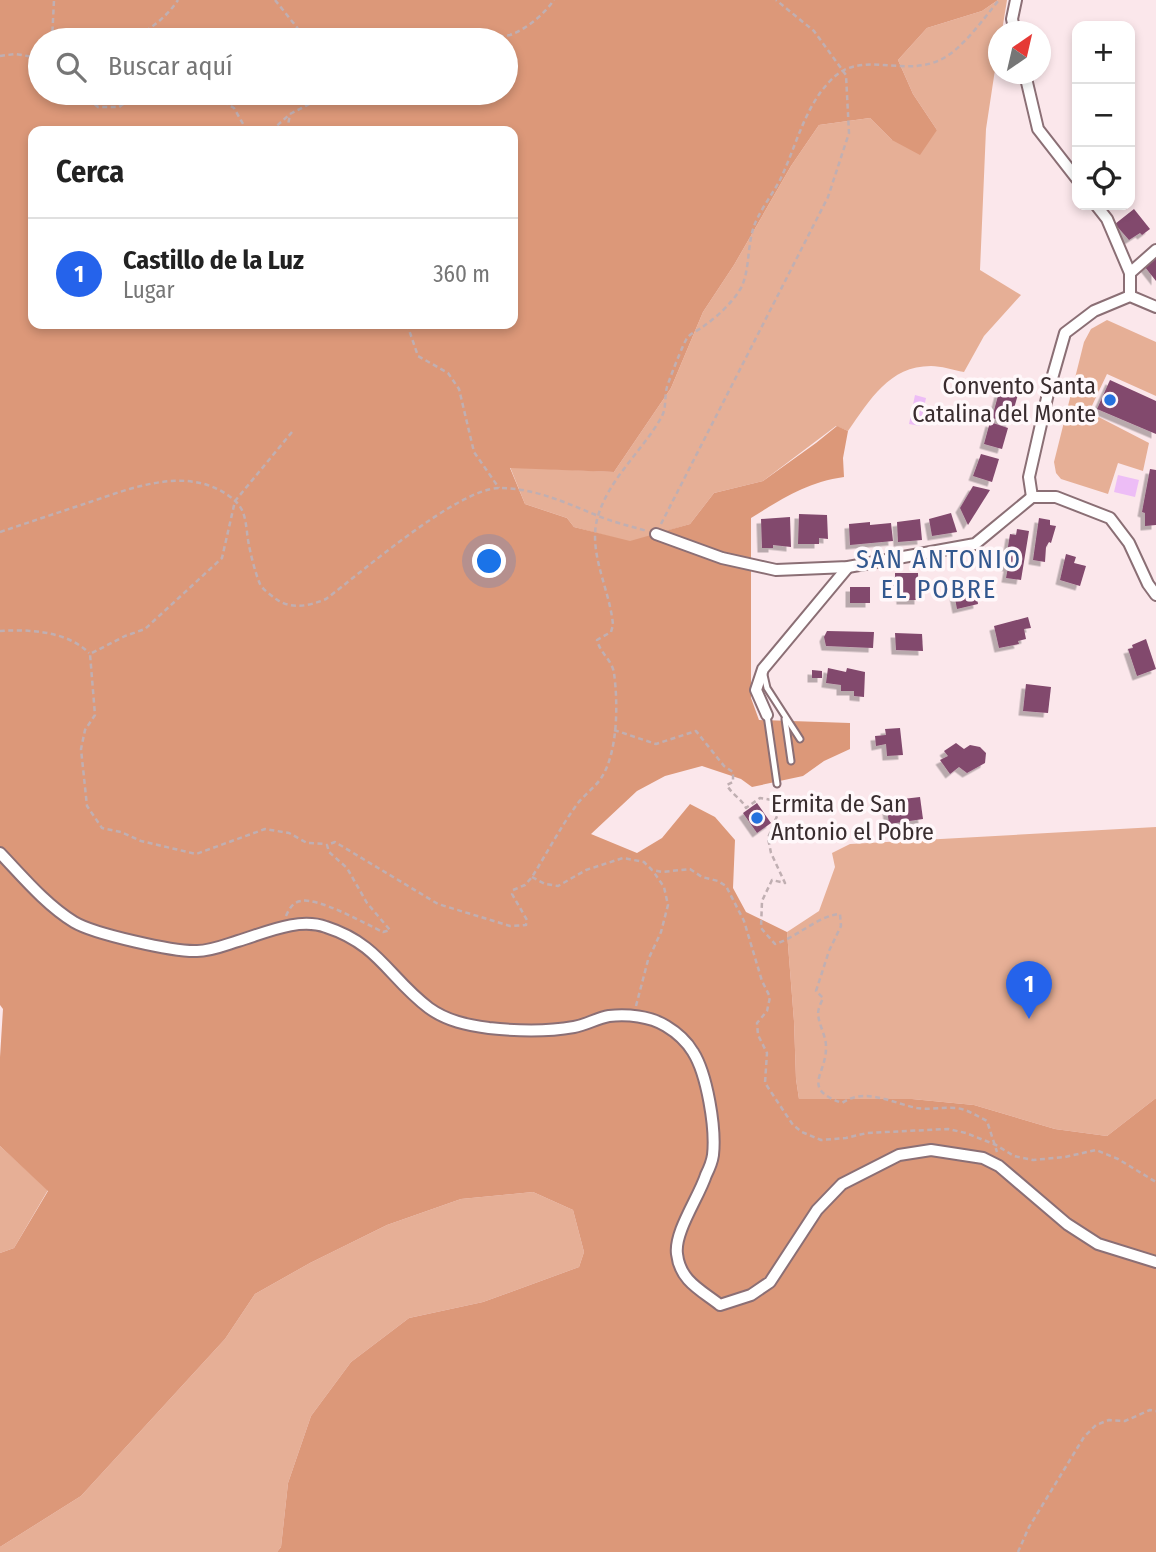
<!DOCTYPE html>
<html lang="es">
<meta charset="utf-8">
<style>
body{margin:0;font-family:"Fira Sans Condensed",sans-serif;background:#f2f2f2;color:#222}
.controls{position:absolute;right:21px;top:21px;display:grid;overflow:hidden;border-radius:14px;box-shadow:0 4px 10px #0003}
.controls button{width:63px;height:63px;display:grid;place-items:center;padding:0;border:0;border-bottom:2px solid #e0e0e0;background:#fff;color:#222;font:35px sans-serif}
.compass{position:absolute;left:988px;top:21px;width:63px;height:63px;border-radius:50%;background:#fff;box-shadow:0 4px 10px #0003;rotate:34deg}
.you{position:absolute;left:490px;top:562px;width:24px;height:24px;margin:-18px;border:5px solid #fff;border-radius:50%;background:#1a73e8;box-shadow:0 0 0 10px #1a73e833}
.badge{display:grid;place-items:center;width:46px;height:46px;border-radius:50%;background:#2563eb;color:#fff;font-size:23px;font-weight:700}
.pin{position:absolute;translate:-50% -58px;filter:drop-shadow(0 2px 4px #0008)}
.pin::after{content:'';position:absolute;top:37px;width:24px;height:21px;background:inherit;clip-path:polygon(0 0,100% 0,50% 100%)}
.list{margin:0;padding:0;list-style:none}
h2{display:flex;justify-content:space-between;align-items:center;height:91px;margin:0;padding:0 28px;font-size:30px}
h2 small{font-size:23px;font-weight:400;color:#767676}
.list li{display:grid;grid-template-columns:46px 1fr auto;gap:21px;align-items:center;box-sizing:border-box;height:112px;padding:0 28px;border-top:2px solid #e0e0e0}
.list b{display:block;font-size:26px;white-space:nowrap}
.list p{margin:0;font-size:23px;white-space:nowrap;color:#767676}
.list em{font-size:23px;font-style:normal;color:#767676}
.icon{flex:none;width:38px;height:38px;fill:none;stroke:currentColor;stroke-width:2;stroke-linecap:round;stroke-linejoin:round}
.map{position:relative;flex:none;width:1156px;height:1552px;overflow:hidden}
.search{position:absolute;background:#fff;box-shadow:0 4px 10px #0003;left:28px;top:28px;width:490px;height:77px;display:flex;align-items:center;gap:18px;box-sizing:border-box;padding:0 24px;border-radius:38px;color:#767676;font-size:26px}
.panel{position:absolute;background:#fff;box-shadow:0 4px 10px #0003;left:28px;top:126px;width:490px;height:203px;border-radius:14px}
.map>svg:first-child{display:block}
</style>
<div class="map">
<svg width="1156" height="1552" viewBox="0 0 1156 1552">
<defs>
<filter id="shadow"><feDropShadow dx="-4.5" dy="4.5" stdDeviation="0" flood-color="#0004"/></filter>
</defs>
<rect width="100%" height="100%" fill="#fbe7eb"/>
<g fill="#e6af96">
<path d="M998,0H1007L1002,31L998,32V50L986,129L980,270L1021,295L984,336L964,372C953,370 941,366 931,366C889,366 870,400 848,431L836,426L763,481L714,493L690,524L630,542L574,527L567,518L525,504L510,467L614,472L671,388L703,312L734,265L791,166L819,125L870,118L892,140L937,130L913,94L898,60L927,28L982,11Z"/>
<polygon points="1107,320 1156,342 1156,396 1107,374 1089,412 1149,443 1143,471 1118,463 1108,494 1061,479 1056,473 1054,462 1084,342 1091,329"/>
<polygon points="1156,827 1156,1098 1107,1136 1055,1129 974,1105 912,1099 799,1099 796,1079 794,1021 787,932 819,911 835,867 832,853 850,844"/>
<polygon points="0,1146 48,1190 14,1248 0,1253"/>
<polygon points="533,1192 573,1210 584,1252 579,1267 483,1302 409,1318 351,1362 311,1416 288,1483 281,1547 277,1552 0,1552 0,1547 81,1496 225,1339 255,1294 310,1263 387,1225 461,1199"/>
</g>
<path fill="#dc9879" fill-rule="evenodd" d="M0,0H998L982,11L927,28L898,60L913,94L937,130L920,155L892,140L870,118L819,125L791,166L734,265L703,312L671,388L614,472L510,468L525,504L567,518L574,527L630,541L690,524L714,493L763,481L816,443L837,426L848,431L843,458L844,477C807,482 782,499 751,518V698L759,720L850,723V749L824,761L803,776L752,787L741,779L702,766L665,776L637,791L591,834L637,853L662,838L690,804L715,817L735,840L733,888L746,912L787,932L794,1021L796,1079L799,1099H912L974,1105L1055,1129L1107,1136L1156,1098V1552H277L281,1547L288,1483L311,1416L351,1362L409,1318L483,1302L579,1267L584,1252L573,1210L533,1192L461,1199L387,1225L310,1263L255,1294L225,1339L81,1496L0,1547V1253L14,1248L48,1191L0,1146V1057L3,1009L0,1005ZM40,40H506V93H40ZM33,131H513V324H33Z"/>
<g fill="#edbdf6">
<polygon points="915,395 926,398 920,426 909,424"/>
<polygon points="1118,475 1139,480 1135,497 1114,492"/>
</g>
<g fill="#82486d" filter="url(#shadow)">
<polygon points="1134,209 1150,229 1142,235 1140,233 1129,240 1115,224"/>
<polygon points="1156,257 1156,281 1145,267"/>
<polygon points="1110,380 1156,401 1156,434 1097,409"/>
<polygon points="1002,381 1020,387 1010,423 992,418"/>
<polygon points="990,422 1008,428 1002,449 984,444"/>
<polygon points="981,454 999,459 992,482 973,476"/>
<polygon points="1150,469 1156,470 1156,525 1145,526 1145,513 1142,512"/>
<polygon points="973,486 990,490 968,525 960,508"/>
<polygon points="951,513 957,532 932,536 929,519"/>
<polygon points="799,514 827,515 828,539 819,538 819,544 798,544"/>
<polygon points="790,517 791,547 773,545 773,548 762,548 761,519"/>
<polygon points="1039,518 1050,520 1050,525 1056,526 1051,543 1049,542 1046,547 1045,562 1033,560"/>
<polygon points="920,519 922,540 898,542 897,522"/>
<polygon points="870,522 870,525 891,523 893,541 850,545 849,524"/>
<polygon points="1017,529 1029,531 1021,580 1006,578 1008,567 1005,566 1010,534 1016,535"/>
<polygon points="1066,554 1076,557 1074,563 1086,566 1080,586 1060,580"/>
<polygon points="895,573 918,573 919,600 901,600 900,585 895,584"/>
<polygon points="963,581 965,586 975,584 978,604 957,609 953,588 955,588 954,583"/>
<rect x="850" y="587" width="20" height="16"/>
<polygon points="1028,617 1031,628 1024,629 1026,639 1018,641 1019,644 999,648 994,626"/>
<polygon points="827,631 874,632 873,648 826,646 824,637"/>
<polygon points="895,633 922,634 923,651 896,650"/>
<polygon points="1146,639 1156,669 1137,676 1128,649 1133,648 1132,645"/>
<polygon points="828,668 846,672 847,668 865,672 864,697 854,696 854,691 841,691 841,685 826,683"/>
<polygon points="812,670 822,671 822,678 812,678"/>
<polygon points="1026,684 1051,687 1048,713 1023,711"/>
<polygon points="900,728 903,755 887,756 886,744 876,746 875,736 886,735 885,729"/>
<polygon points="956,743 964,749 970,745 980,747 986,753 985,763 967,773 959,767 950,774 940,760 948,756 944,751"/>
<polygon points="920,797 923,819 889,824 886,801"/>
<polygon points="757,803 771,823 757,833 743,813"/>
</g>
<g fill="none" stroke-linecap="round" stroke-linejoin="round">
<g stroke="#8b6f75" stroke-width="9">
<g id="service">
<polyline points="764,675 767,688 800,739"/>
<polyline points="767,715 777,784"/>
<polyline points="785,719 791,761"/>
</g>
</g>
<g stroke="#8b6f75" stroke-width="14">
<g id="minor">
<polyline points="1015,32 1012,19 1016,0"/>
<polyline points="1025,74 1038,129 1077,179"/>
<polyline points="1096,205 1107,219 1130,273 1130,296"/>
<polyline points="1130,273 1156,250"/>
<polyline points="1032,497 1029,477 1049,389 1065,333 1094,311 1130,296 1156,307"/>
<polyline points="656,534 722,558 776,570 848,567 975,544 1032,497 1056,497 1110,518 1129,543 1148,584 1156,595"/>
<polyline points="767,715 756,690 763,669 848,567"/>
<path d="M0,853C22,876 46,905 74,922C94,934 174,952 197,951C211,951 225,945 238,941C265,933 298,917 326,927C379,944 389,978 429,1008C447,1021 467,1025 489,1028C516,1031 546,1032 574,1027C586,1025 597,1018 609,1016C627,1014 650,1016 666,1026C676,1032 687,1042 693,1052C707,1074 716,1128 713,1155C712,1162 709,1169 706,1175C699,1197 674,1232 677,1254C680,1281 701,1290 720,1305L751,1295L770,1282L817,1210L842,1184L899,1155L931,1150L983,1158L999,1166L1067,1224L1098,1244L1156,1262"/>
</g>
</g>
<g stroke="#c0afb2" stroke-width="2.5" stroke-dasharray="5 3.5" stroke-linecap="butt">
<polyline points="275,0 307,40"/>
<polyline points="52,40 54,0"/>
<path d="M131,40C149,30 166,18 178,0"/>
<path d="M465,40C479,35 495,39 510,35C527,29 544,14 554,0"/>
<polyline points="0,56 15,54 40,58"/>
<polyline points="82,93 98,107 119,107 139,93"/>
<polyline points="209,93 234,108 247,131"/>
<polyline points="271,131 290,114 331,93"/>
<polyline points="287,131 290,114"/>
<polyline points="407,324 418,356 448,373 459,389 474,452 499,488"/>
<polyline points="292,432 235,501 222,558 145,629 125,636 90,654 95,715 85,730 81,749 87,806 102,828 121,832 141,841 196,854 265,829 289,833 307,843 326,844"/>
<polyline points="661,524 828,197 849,133 846,75 814,31 776,0"/>
<path d="M0,532C27,523 54,514 81,505C127,490 185,464 229,496C244,506 245,517 247,532C248,545 255,573 260,584C263,590 271,595 276,599C292,610 309,606 326,599C362,572 457,489 499,488C534,488 564,502 596,515C612,522 630,526 647,531"/>
<path d="M0,631C29,629 67,631 89,653"/>
<path d="M614,730L656,744L696,731L724,766L733,772V782L727,785C731,794 741,798 746,808L760,798L772,800"/>
<path d="M775,792L772,800L777,816L768,838L771,853L785,883L772,880L762,901L761,928L775,944C798,937 817,916 840,914L841,926L829,951L816,991L823,998C822,1001 820,1004 819,1008C815,1019 826,1034 826,1046C827,1075 800,1088 842,1103C865,1087 892,1103 917,1108C929,1110 943,1107 956,1108C967,1109 977,1116 987,1121L997,1152"/>
<polyline points="532,877 545,884 558,886 586,870 623,858 644,862 652,870 662,872 690,869 702,877 718,881 726,886 744,921 762,981 770,997 767,1011 757,1023 758,1035 767,1053 765,1083 793,1125 802,1132 821,1140 846,1138 867,1133 948,1129 966,1133 996,1145 1014,1156 1033,1160 1065,1157 1096,1150 1118,1159 1156,1182"/>
<path d="M286,916C289,909 293,902 301,901C318,897 366,924 383,932L390,930L367,903L347,868L329,852L327,845L335,842L438,904L510,926L526,925L527,920L512,894L513,890L525,885L532,877C547,853 561,826 578,803C586,793 597,786 603,775C618,749 618,702 614,673C612,660 600,653 597,640L611,632L613,625C610,589 587,552 598,516C609,479 642,451 661,418C667,408 664,398 667,387C669,380 683,344 687,338C691,333 699,330 704,326C718,316 732,303 741,288C750,270 747,246 754,226C760,210 772,195 780,180C796,147 804,108 830,81C860,48 901,78 940,60C962,50 984,18 999,0"/>
<polyline points="636,1006 648,960 661,932 668,905 664,887 653,871"/>
<polyline points="1018,1552 1029,1527 1084,1437 1096,1425 1109,1420 1125,1421 1150,1410 1156,1411"/>
</g>
<use href="#service" stroke="#fff" stroke-width="5"/>
<use href="#minor" stroke="#fff" stroke-width="10"/>
</g>
<g fill="#2571dd" stroke="#fff8fa" stroke-width="2.5">
<circle cx="1110" cy="400" r="7"/>
<circle cx="757" cy="818" r="7"/>
</g>
<g text-anchor="middle" dominant-baseline="central" stroke-width="7" stroke-linejoin="round" paint-order="stroke">
<g font-size="24" fill="#392d2f" stroke="#fff8fa" text-anchor="end">
<text x="1096" y="386">Convento Santa<tspan x="1096" dy="28">Catalina del Monte</tspan></text>
<text x="771" y="804" text-anchor="start">Ermita de San<tspan x="771" dy="28">Antonio el Pobre</tspan></text>
</g>
<g font-size="26" letter-spacing="2" fill="#33588f" stroke="#fff8fa">
<text x="939" y="559">SAN ANTONIO<tspan x="939" dy="30">EL POBRE</tspan></text>
</g>
</g>
</svg>
<div class="controls">
<button>+</button>
<button>−</button>
<button><svg class="icon" aria-label="locate" viewBox="0 0 24 24"><circle cx="12" cy="12" r="6"/><path d="M12 2v4M12 18v4M2 12h4M18 12h4"/></svg></button>
</div>
<svg class="compass" viewBox="-18 -18 36 36"><path d="M0-13l5 13h-10z" fill="#e53935"/><path d="M0 13l5-13h-10z" fill="#767676"/></svg>
<div class="you"></div>
<div class="pin badge" style="left:1029px;top:1019px">1</div>
<div class="search"><svg class="icon" aria-label="search" viewBox="0 0 24 24"><circle cx="10" cy="10" r="6"/><path d="M15 15l6 6"/></svg>Buscar aquí</div>
<section class="panel">
<h2>Cerca<small></small></h2>
<ul class="list">
<li><span class="badge">1</span><div><b>Castillo de la Luz</b><p>Lugar</p></div><em>360 m</em></li>
</ul>
</section>
</div>
